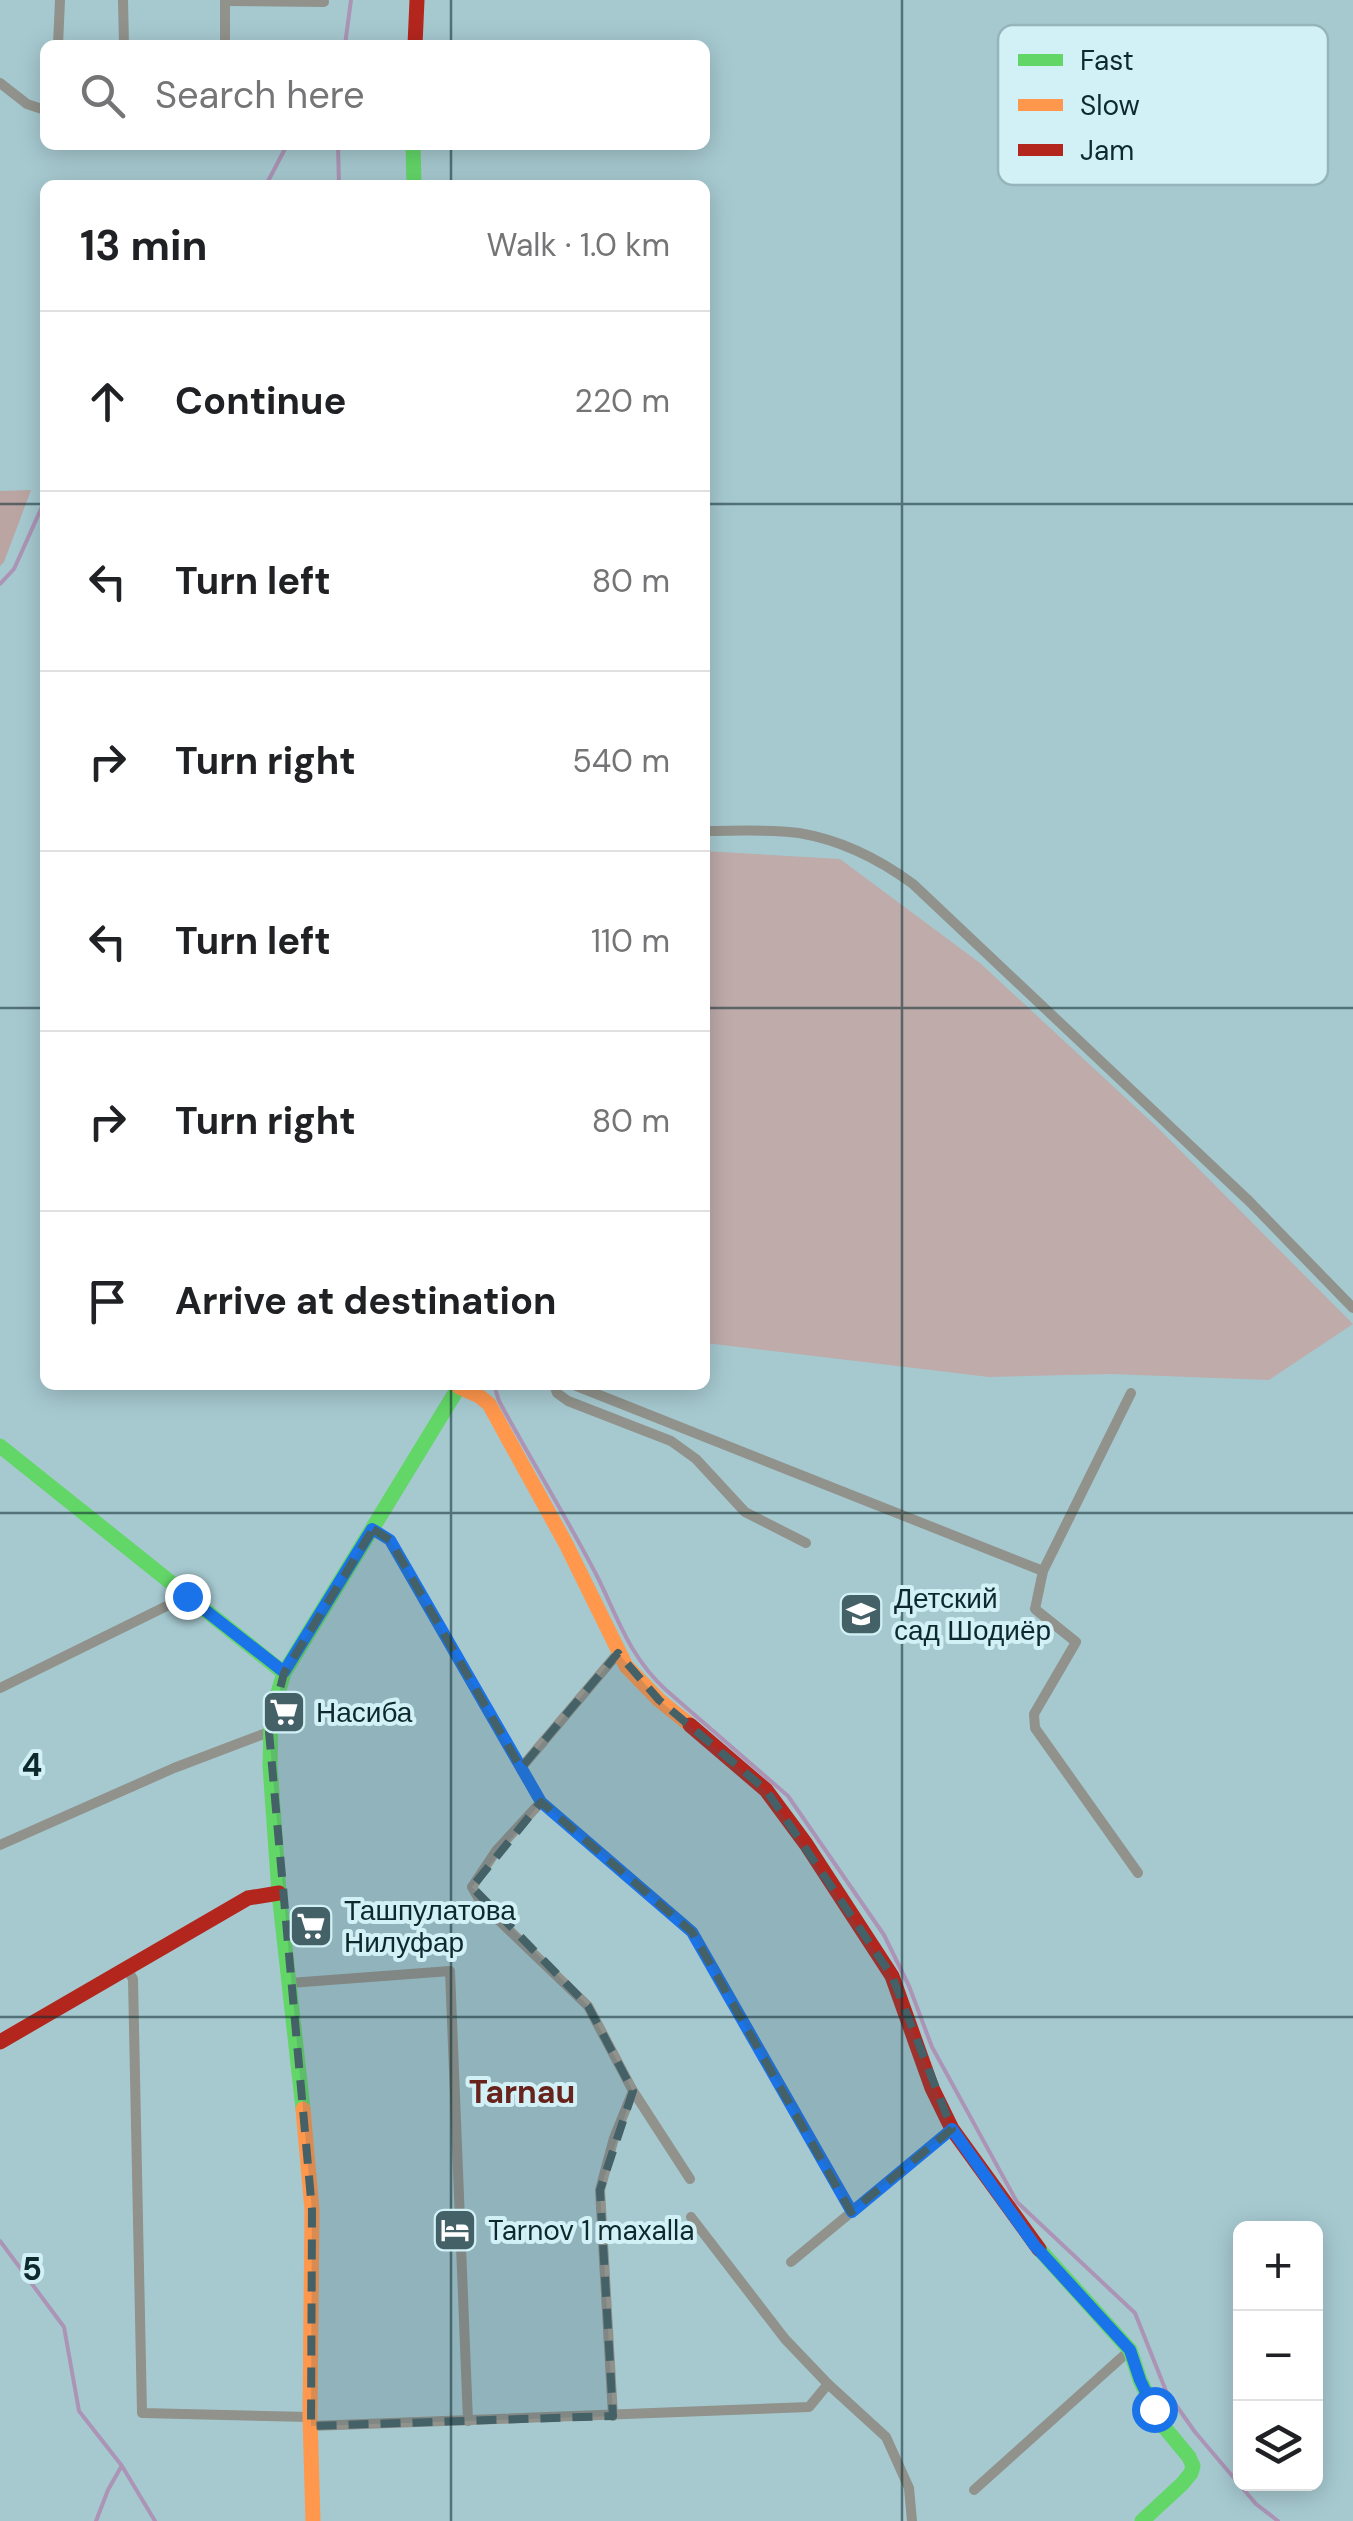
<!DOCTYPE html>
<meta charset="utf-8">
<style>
body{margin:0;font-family:"DM Sans",sans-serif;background:#f6f6f6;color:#202124}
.controls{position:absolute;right:30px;bottom:30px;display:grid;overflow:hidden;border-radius:15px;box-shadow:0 5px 25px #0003}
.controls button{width:90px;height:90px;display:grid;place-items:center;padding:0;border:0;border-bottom:2px solid #e0e0e0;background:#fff;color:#202124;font:50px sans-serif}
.stop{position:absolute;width:30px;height:30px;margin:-22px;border:8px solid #1a73e8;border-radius:50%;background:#fff}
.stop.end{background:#1a73e8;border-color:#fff;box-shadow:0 2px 10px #0008}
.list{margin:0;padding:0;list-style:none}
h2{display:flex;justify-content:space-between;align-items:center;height:130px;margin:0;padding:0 40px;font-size:42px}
h2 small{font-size:32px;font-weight:400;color:#757577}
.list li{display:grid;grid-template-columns:65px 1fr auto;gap:30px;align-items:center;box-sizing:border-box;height:180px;padding:0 40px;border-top:2px solid #e0e0e0}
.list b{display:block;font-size:38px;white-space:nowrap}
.list em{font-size:32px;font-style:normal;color:#757577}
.icon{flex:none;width:55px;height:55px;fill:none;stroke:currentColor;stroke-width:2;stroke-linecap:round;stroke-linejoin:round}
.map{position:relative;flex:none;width:1353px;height:2521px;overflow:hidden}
.search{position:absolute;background:#fff;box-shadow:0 5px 25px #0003;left:40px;top:40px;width:670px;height:110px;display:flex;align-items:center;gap:25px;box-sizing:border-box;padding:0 35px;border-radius:15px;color:#757577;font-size:38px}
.panel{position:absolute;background:#fff;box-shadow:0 5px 25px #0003;left:40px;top:180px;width:670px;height:1210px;border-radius:15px}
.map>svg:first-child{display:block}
</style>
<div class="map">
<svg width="1353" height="2521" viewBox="0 0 1353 2521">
<rect width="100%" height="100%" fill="#a6c9d0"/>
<polygon fill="#beabaa" points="705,851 840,859 980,963 1157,1127 1353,1324 1269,1380 1111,1374 989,1377 705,1343"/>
<polygon fill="#baa5a2" points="31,490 4,562 0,566 0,491"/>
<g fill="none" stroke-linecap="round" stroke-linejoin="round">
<g stroke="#ac94b6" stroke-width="4">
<polyline points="345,45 351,0"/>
<polyline points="338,145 339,185"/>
<polyline points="266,185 287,145"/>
<polyline points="0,584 14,569 45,500"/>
<path d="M494,1385L499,1401C531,1460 567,1518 598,1578C619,1621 630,1657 666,1690L788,1796L884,1935L909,1986L932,2047L1017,2202L1135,2313L1166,2391L1195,2432L1256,2504L1278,2521"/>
<polyline points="0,2241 64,2327 79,2411 122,2466 155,2521"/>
<polyline points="96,2521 108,2490 121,2467"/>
</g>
<g stroke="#90928b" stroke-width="10">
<polyline points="123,0 124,45"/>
<polyline points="225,1 324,2"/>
<polyline points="58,45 60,0"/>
<polyline points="225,45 225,0"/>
<polyline points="0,83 27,104 45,110"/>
<path d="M705,831C736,831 769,829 799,833C841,840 879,859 913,884L1249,1201L1353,1308"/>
<polyline points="554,1385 557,1393 568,1401 671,1441 696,1459 745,1512 806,1543"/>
<polyline points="574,1385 1043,1571"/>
<polyline points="1131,1393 1043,1571 1035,1609 1076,1642 1034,1714 1035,1728 1138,1873"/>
<polyline points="373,1529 390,1540 541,1802 692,1932 851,2212"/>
<polyline points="0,1688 187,1596"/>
<polyline points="521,1768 618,1653"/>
<polyline points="541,1802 496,1851 472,1887 482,1904 588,2006 633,2091 690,2179"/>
<polyline points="0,1845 174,1768 269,1732"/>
<polyline points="126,1967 133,1979 142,2413 310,2417"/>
<polyline points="290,1983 450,1971 468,2421"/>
<polyline points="691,2217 785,2339 828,2384 886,2437 909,2488 912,2521"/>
<polyline points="791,2262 952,2129"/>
<polyline points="613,2416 600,2190 614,2138 633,2091"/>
<polyline points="311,2426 809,2407 828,2384"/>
<polyline points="974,2490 1130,2350"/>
</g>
<g stroke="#63d668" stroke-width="15">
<polyline points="413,145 414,185"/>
<polyline points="0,1446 284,1673"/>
<polyline points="303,2109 279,1893 270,1766 271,1716 284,1673 460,1385"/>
<polyline points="1039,2249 1130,2350 1140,2380 1154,2409 1165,2428 1189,2457 1193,2466 1191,2473 1182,2484 1142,2521"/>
</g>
<g stroke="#ff974d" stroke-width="15">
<polyline points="459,1387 479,1396 489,1404 566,1544 626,1666 659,1700 690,1725"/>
<polyline points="303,2109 312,2210 310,2417 313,2521"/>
</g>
<g stroke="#b3261e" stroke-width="15">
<polyline points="415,45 417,0"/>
<polyline points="690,1725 766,1790 806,1844 892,1976 932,2088 952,2129 1039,2249"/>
<polyline points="0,2042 248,1898 279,1893"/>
</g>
</g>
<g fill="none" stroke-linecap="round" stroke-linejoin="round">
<polyline stroke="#1a73e8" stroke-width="12" points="187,1596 284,1672 372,1529 390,1540 541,1802 692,1932 852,2212 952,2129 1035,2246 1130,2350 1140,2380 1154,2409"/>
</g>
<path fill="#436167" fill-opacity="0.2" stroke="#436167" stroke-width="8" stroke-dasharray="20 12" stroke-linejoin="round" d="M373,1529L390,1540L521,1768L618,1653L659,1700L766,1790L892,1976L952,2129L851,2212L692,1932L541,1802L472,1887L588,2006L633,2091L600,2190L613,2416L311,2426L312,2210L269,1732L284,1673Z"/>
<path fill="none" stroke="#0d292e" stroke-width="2.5" stroke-opacity="0.55" d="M451,0V45M902,0V2521M451,145V185M0,504H45M705,504H1353M0,1008H45M705,1008H1353M451,1385V2521M0,1513H1353M0,2017H1353"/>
<defs>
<g id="school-square" transform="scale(2.25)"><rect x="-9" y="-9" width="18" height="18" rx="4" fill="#436167" stroke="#d1f1f6"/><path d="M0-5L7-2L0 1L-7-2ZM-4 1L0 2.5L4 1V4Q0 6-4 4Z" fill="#fff"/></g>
<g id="supermarket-square" transform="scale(2.25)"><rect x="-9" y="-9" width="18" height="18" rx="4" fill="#436167" stroke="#d1f1f6"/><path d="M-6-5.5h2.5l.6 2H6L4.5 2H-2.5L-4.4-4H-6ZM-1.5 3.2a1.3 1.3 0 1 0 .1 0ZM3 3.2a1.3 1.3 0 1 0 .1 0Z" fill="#fff"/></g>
<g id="hotel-square" transform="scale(2.25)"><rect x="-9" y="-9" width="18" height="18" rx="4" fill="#436167" stroke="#d1f1f6"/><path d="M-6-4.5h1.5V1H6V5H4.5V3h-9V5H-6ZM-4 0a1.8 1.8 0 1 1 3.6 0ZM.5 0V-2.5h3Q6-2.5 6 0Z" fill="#fff"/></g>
</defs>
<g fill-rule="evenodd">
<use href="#school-square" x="861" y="1614"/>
<use href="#supermarket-square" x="284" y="1712"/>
<use href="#supermarket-square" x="311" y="1926"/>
<use href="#hotel-square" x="455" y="2230"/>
</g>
<g text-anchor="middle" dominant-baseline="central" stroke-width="8" stroke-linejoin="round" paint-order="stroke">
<g font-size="28" fill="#0d292e" stroke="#d1f1f6" text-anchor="start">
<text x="894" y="1598">Детский<tspan x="894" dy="32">сад Шодиёр</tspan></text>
<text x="316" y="1712">Насиба</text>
<text x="344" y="1910">Ташпулатова<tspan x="344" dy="32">Нилуфар</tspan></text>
<text x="488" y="2230">Tarnov 1 maxalla</text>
</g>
<g font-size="32" font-weight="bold" fill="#68231c" stroke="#d1f1f6">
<text x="522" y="2092">Tarnau</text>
</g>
</g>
<rect x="998" y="25" width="330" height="160" rx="15" fill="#d1f1f6" stroke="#96b5ba" stroke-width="2.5"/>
<rect x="1018" y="54" width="45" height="12" fill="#63d668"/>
<rect x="1018" y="99" width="45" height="12" fill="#ff974d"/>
<rect x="1018" y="144" width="45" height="12" fill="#b3261e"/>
<g font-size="28" fill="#0d292e">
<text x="1080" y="70">Fast</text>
<text x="1080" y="115">Slow</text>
<text x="1080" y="160">Jam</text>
</g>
<g font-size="32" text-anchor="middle" font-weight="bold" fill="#0d292e" stroke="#d1f1f6" stroke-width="8" stroke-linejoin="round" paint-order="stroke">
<text x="32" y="1776">4</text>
<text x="32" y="2280">5</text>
</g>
</svg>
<div class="controls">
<button>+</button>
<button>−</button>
<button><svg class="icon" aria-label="layers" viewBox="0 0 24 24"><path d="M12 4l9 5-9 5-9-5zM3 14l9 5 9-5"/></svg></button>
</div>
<div class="stop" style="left:1154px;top:2409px"></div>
<div class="stop end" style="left:187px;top:1596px"></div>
<div class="search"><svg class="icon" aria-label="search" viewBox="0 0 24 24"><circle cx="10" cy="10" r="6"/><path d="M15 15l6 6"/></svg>Search here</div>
<section class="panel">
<h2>13 min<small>Walk · 1.0 km</small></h2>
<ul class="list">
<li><svg class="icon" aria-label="ahead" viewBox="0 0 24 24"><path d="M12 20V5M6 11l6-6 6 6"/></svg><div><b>Continue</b></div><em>220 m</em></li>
<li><svg class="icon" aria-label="left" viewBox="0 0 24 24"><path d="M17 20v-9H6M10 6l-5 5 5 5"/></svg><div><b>Turn left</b></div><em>80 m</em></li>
<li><svg class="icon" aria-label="right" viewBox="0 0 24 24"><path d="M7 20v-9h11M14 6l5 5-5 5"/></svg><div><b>Turn right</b></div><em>540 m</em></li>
<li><svg class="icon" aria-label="left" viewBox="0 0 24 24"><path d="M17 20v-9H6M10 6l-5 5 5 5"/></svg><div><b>Turn left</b></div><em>110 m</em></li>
<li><svg class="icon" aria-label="right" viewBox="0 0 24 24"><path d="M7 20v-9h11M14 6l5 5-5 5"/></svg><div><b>Turn right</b></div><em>80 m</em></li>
<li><svg class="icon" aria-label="arrive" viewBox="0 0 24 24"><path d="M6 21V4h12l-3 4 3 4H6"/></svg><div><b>Arrive at destination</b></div></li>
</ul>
</section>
</div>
